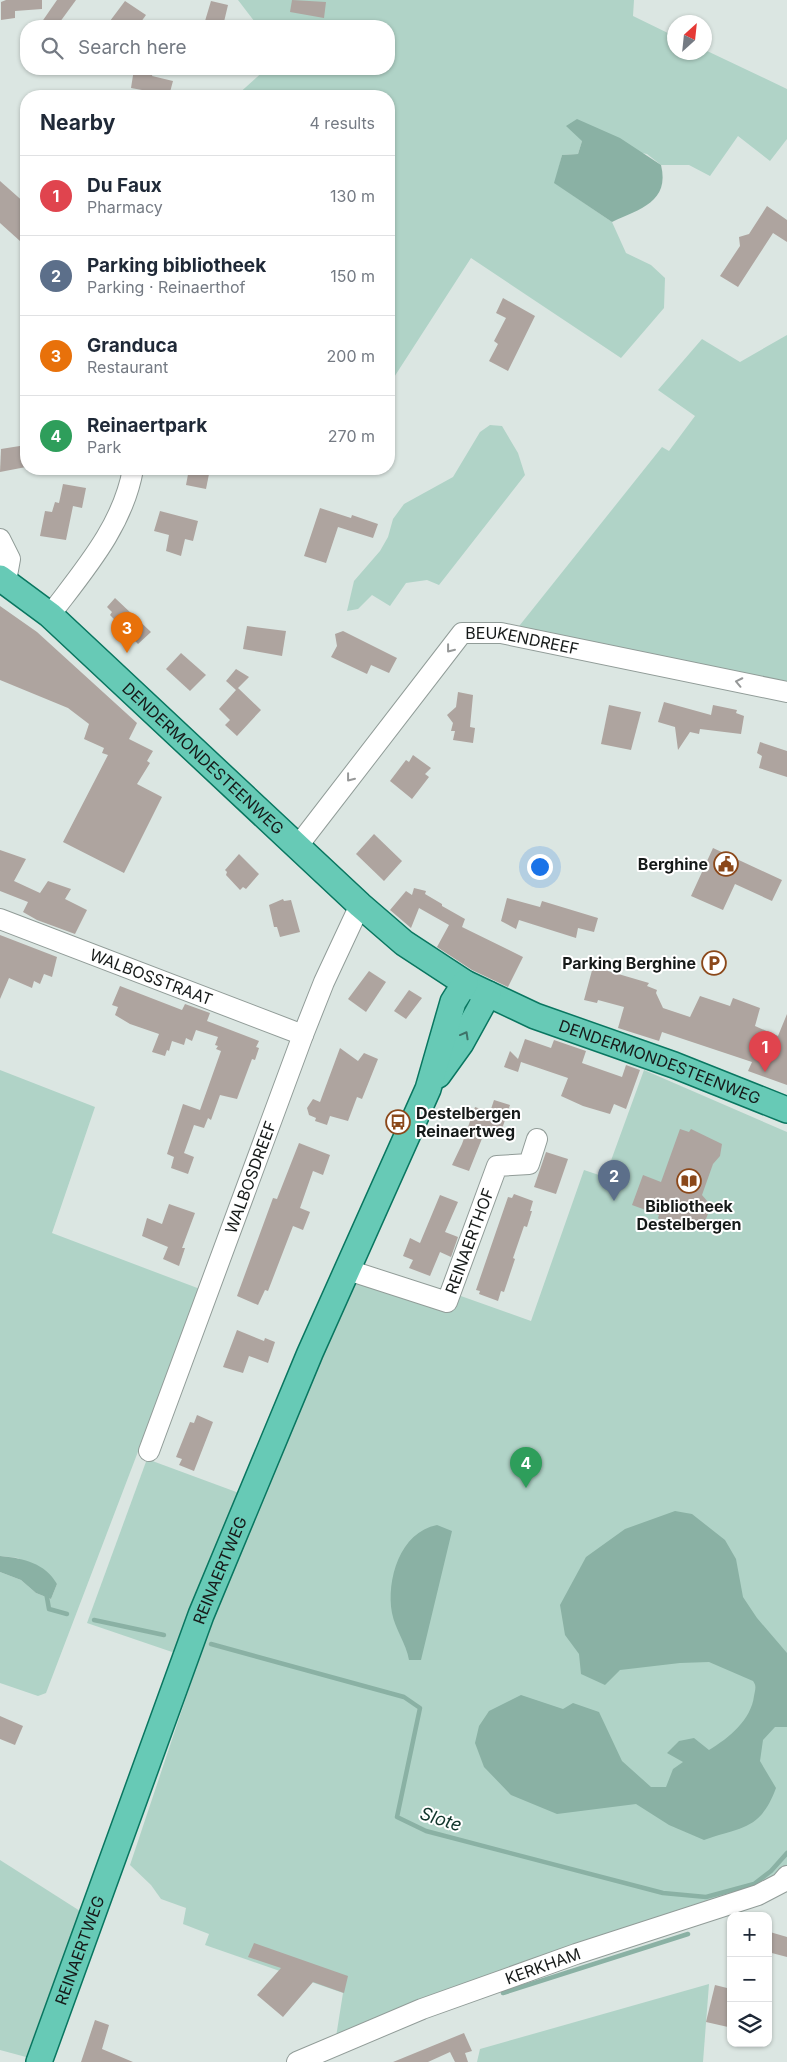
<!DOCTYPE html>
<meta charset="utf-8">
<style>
body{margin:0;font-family:Inter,sans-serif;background:#f2f2f3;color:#1f2937}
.controls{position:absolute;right:15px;bottom:15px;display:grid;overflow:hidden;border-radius:10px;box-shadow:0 1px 4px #0004}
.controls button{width:45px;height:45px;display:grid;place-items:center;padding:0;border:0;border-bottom:1px solid #e0e1e3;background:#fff;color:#1f2937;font:25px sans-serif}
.compass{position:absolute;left:667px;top:15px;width:45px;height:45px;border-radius:50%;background:#fff;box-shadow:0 1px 4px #0004;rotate:27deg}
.you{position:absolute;left:539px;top:866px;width:18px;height:18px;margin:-12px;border:4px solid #fff;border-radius:50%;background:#1a73e8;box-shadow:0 0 0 8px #1a73e833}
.badge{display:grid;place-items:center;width:32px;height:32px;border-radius:50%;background:#8b481a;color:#fff;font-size:16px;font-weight:700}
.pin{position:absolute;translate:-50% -41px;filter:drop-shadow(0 1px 2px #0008)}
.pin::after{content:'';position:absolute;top:26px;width:18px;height:15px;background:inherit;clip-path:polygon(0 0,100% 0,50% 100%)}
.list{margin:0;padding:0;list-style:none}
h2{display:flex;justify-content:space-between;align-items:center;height:65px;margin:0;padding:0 20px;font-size:21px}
h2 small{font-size:16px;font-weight:400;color:#747a83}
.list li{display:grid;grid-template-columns:32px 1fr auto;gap:15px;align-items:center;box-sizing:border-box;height:80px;padding:0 20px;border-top:1px solid #e0e1e3}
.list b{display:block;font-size:19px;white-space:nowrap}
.list p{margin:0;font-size:16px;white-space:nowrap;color:#747a83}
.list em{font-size:16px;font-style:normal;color:#747a83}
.icon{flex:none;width:28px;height:28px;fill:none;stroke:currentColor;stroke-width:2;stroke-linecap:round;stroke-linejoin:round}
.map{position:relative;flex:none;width:787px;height:2062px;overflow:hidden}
.search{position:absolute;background:#fff;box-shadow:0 1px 4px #0004;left:20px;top:20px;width:375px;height:55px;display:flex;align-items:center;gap:12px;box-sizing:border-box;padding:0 18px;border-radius:20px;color:#747a83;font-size:19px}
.panel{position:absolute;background:#fff;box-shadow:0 1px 4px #0004;left:20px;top:90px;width:375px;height:385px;border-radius:20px}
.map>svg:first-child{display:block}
</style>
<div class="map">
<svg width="787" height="2062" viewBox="0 0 787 2062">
<rect width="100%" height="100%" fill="#dbe6e2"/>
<g fill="#b0d3c7">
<polygon points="238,0 634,0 633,16 674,36 674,52 704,52 705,50 787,89 787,139 770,161 738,136 710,176 689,165 661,165 647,154 582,141 578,154 562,155 555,183 612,222 626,253 651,265 665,278 664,308 621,358 471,258 389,385 389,96 236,96 266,69 389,69 389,26 258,26"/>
<polygon points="787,335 787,686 516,630 662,447 669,451 695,416 658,390 702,339 740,362"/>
<polygon points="490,425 502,426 518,453 525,475 439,585 427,580 406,583 390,606 372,595 358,609 347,611 354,581 380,551 388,537 393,519 404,504 453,477 480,432"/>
<polygon points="0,1070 95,1107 52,1233 200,1289 46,1693 38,1696 0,1683 0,1572 21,1580 36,1593 51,1599 57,1584 18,1558 0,1556"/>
<polygon points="644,1070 787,1132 787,1870 777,1882 336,2037 343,1993 205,1945 209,1934 183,1924 186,1908 161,1899 151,1885 130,1865 212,1620 320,1357 363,1265 444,1290 531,1321 584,1170 605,1177"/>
<polygon points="147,1459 239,1493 178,1654 87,1623"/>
<polygon points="0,1860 80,1911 26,2057 0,2050"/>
<polygon points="709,1984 703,2062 477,2062 480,2049"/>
</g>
<g fill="#8ab1a4">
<path d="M577,119L620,138L661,165C670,202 640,209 612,222L554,183L562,155L578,154L582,141L566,126Z"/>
<path d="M675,1511L692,1514L725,1540L736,1559L743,1597L757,1618L787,1653V1727H775L763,1740L760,1761L776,1788C760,1831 742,1826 704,1840L669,1825L636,1804L557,1814L511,1795L484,1767L475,1743L479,1726L489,1711L521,1695L563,1709L573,1703L599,1712L622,1761L651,1787H666L673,1769L683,1762L667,1753L679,1741L694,1738L709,1750C729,1738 751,1720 754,1696C755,1690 757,1686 753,1681L709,1662L680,1663L620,1670L605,1685L581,1674L579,1654L565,1635L560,1605L586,1557L625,1529Z"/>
<path d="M437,1525L452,1531L421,1660H409C406,1643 395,1629 392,1613C386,1580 400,1532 437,1525Z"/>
<path d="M0,1556C23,1558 45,1563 57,1584L51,1599L36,1593L21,1580L0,1572Z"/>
</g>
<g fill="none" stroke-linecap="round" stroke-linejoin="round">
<g stroke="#8ab1a4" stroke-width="4.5">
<polyline points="46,1592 49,1609 67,1614"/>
<polyline points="94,1620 164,1635"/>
<polyline points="211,1644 404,1697 420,1708 397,1817 426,1831 663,1893 706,1897 754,1884 771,1871 787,1853"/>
<polyline points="503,1993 688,1934"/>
</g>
</g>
<g fill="#aea49f">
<polygon points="6,0 42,0 42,9 15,11 15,18 1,20 1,2"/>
<polygon points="57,0 76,0 57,26 39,26"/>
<polygon points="292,0 326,2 324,18 290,12"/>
<polygon points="125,1 146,15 138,26 116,26 110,21"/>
<polygon points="211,1 228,5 223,26 208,26 209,22 205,21"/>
<polygon points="134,69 154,69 152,76 173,81 170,92 167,92 166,96 141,96 142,90 131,88"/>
<polygon points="0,181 26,204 26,235 20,241 0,223"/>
<polygon points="767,206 787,220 787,242 773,233 738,287 720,276 740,246 739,237 749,234"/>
<polygon points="503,298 535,316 508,371 489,361 498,344 494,341 506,318 496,313"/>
<polygon points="26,445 26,467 0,472 1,449"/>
<polygon points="189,469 210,469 206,489 186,485"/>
<polygon points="63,484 86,488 82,508 73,506 66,540 40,536 45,511 52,512 55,502 59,503"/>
<polygon points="320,508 351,518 352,515 378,524 373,538 338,527 326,563 304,556"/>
<polygon points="160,511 198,521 193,541 185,539 181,556 166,551 169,535 154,531"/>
<polygon points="115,598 151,632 138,644 110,615 112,612 107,607"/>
<polygon points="0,606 37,632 137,723 129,739 153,751 147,761 150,763 137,784 162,797 124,873 63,842 108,755 102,753 104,748 84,739 89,724 68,708 0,680"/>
<polygon points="247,626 286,631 282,656 243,649"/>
<polygon points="343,631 397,658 389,673 371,665 367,674 331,657 337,646 335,634"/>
<polygon points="181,653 206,675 190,691 166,669"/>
<polygon points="236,669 249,677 238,688 261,710 237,736 225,725 230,720 219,709 236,690 226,681"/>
<polygon points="458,692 473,695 470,727 475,728 473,743 453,740 455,731 451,731 453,723 447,715 456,707"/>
<polygon points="664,702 711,715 713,705 737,710 736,713 744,716 741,734 700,729 699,734 690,732 678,750 675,727 658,722"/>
<polygon points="609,705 641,712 631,750 601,744"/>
<polygon points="760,742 787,751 787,777 759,768 762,756 757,753"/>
<polygon points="413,755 431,768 425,774 429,777 412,799 390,781 406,760 409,762"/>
<polygon points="374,834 402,861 384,881 356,854"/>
<polygon points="713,848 782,880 772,901 735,884 723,910 691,896"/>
<polygon points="0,850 26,859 14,881 40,893 48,881 71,889 65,899 87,910 75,934 37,920 23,912 28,902 0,891"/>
<polygon points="239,854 259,874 246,889 243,887 240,890 226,875 227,872 225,870"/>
<polygon points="414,888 426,891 425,894 442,904 442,906 465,919 462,927 523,957 508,987 472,970 437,947 449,925 419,908 411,928 390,910 406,891 412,895"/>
<polygon points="507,898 540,907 542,901 598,918 594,932 578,928 576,938 519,920 516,929 501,921"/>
<polygon points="283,899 284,901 291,900 300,932 280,937 277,927 274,927 269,905"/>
<polygon points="0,935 57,957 52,977 44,974 40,984 34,981 32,988 9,978 0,999"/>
<polygon points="594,963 609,967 608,971 649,983 647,986 657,990 656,993 663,1008 690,1017 700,996 730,1006 733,998 760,1008 755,1026 778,1036 787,1014 787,1085 748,1071 752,1062 662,1032 659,1041 618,1028 624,1007 598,1000 597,1003 584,1000"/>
<polygon points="369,971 386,982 366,1012 348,999"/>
<polygon points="120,986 182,1010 185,1004 210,1013 207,1021 259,1041 256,1047 259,1048 255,1060 252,1059 237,1099 220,1095 211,1120 208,1118 204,1128 194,1125 184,1153 194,1157 188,1174 171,1168 174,1157 167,1154 183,1104 200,1110 221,1051 216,1049 218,1046 215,1045 218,1037 196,1030 192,1041 186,1038 184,1045 172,1041 169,1051 167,1050 165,1056 152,1052 159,1034 130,1024 115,1015 118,1007 112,1005"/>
<polygon points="409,990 422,998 406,1019 394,1011"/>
<polygon points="525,1039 551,1048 554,1040 586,1051 582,1063 622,1077 626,1065 640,1070 626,1109 614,1104 610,1114 583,1106 561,1096 568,1078 521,1062 518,1072 504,1067 510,1051 518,1059"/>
<polygon points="340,1048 358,1061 364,1053 378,1059 362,1099 357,1097 348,1121 330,1116 327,1125 315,1121 316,1118 309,1115 307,1108 313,1099 320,1102"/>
<polygon points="494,1100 510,1105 500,1135 485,1131 469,1171 452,1165 462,1144 475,1107 490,1112"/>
<polygon points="680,1129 689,1132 691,1129 722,1144 720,1156 713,1164 702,1195 708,1202 710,1209 701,1231 677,1221 675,1224 664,1226 658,1218 659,1215 632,1205 643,1175 661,1182"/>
<polygon points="299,1143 330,1155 323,1175 313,1171 300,1208 310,1212 303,1230 293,1226 268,1291 265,1290 258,1305 237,1296 273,1198 277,1199"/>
<polygon points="546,1152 568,1159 556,1194 534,1187"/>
<polygon points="514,1194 533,1201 530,1211 532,1211 527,1227 524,1226 513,1258 515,1259 504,1292 501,1291 498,1301 479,1294 480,1291 476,1290 508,1197 512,1198"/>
<polygon points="440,1195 458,1202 445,1232 458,1237 451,1257 440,1252 430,1276 409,1268 413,1260 403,1256 410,1238 420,1243"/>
<polygon points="169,1204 195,1213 182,1248 185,1248 179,1266 163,1259 168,1247 142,1236 147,1218 162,1224"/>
<polygon points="237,1330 264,1341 265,1338 275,1342 268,1363 249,1356 243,1373 223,1367"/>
<polygon points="197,1415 213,1422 194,1471 179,1465 182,1459 176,1457 190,1422 194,1423"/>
<polygon points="0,1716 23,1726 15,1745 0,1739"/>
<polygon points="770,1932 787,1937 787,1957 768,1952"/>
<polygon points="254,1943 348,1976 344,1993 313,1982 283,2017 257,1995 281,1968 248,1957"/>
<polygon points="715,1985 731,1989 731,2014 728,2027 706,2022"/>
<polygon points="95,2020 109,2025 102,2049 133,2062 81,2062"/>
<polygon points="464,2033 472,2051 465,2053 468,2062 455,2062 450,2052 428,2062 393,2062"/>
</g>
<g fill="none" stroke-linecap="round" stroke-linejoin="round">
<g stroke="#919c98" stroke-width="22">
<g id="minor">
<polyline points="0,539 10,559 6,581"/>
<path d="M50,615C84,570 123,526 133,469"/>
<path id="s1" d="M297,847L462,633H501L787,692"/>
<path id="s2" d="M0,919L303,1035"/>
<path id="s3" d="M348,1270L447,1302L497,1166L529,1164L537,1139"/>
<path id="s4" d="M149,1451L303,1035L324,982L360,905"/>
<path id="s5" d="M297,2062L422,2009L576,1954L758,1895L781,1883L787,1876"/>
</g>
</g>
<g stroke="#097660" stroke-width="28">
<g id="major">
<path id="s6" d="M0,578L50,615L360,905L404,943L465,983L535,1016L674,1065L787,1110"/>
<polyline points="438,1075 461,1043 488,994"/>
<path id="s7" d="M39,2062L201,1615L310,1353L428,1089L453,1002L465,983"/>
</g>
</g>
<use href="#minor" stroke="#fff" stroke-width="20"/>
<use href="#major" stroke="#67cab6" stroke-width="25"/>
</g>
<defs><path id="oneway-chevron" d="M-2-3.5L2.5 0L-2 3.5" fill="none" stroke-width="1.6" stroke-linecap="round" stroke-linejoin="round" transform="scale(1.25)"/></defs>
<g stroke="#969898">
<use href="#oneway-chevron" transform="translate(450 649) rotate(128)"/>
<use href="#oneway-chevron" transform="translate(739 682) rotate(-168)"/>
<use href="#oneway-chevron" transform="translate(350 778) rotate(128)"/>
</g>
<use stroke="#3e7268" href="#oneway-chevron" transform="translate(465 1035) rotate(-61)"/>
<defs>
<g id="civic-ring" transform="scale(1.25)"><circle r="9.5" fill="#fff" stroke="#8b481a" stroke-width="1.5"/><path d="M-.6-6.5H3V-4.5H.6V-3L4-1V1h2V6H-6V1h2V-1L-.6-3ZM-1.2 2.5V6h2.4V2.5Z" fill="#8b481a"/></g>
<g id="parking-ring" transform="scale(1.25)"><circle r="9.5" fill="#fff" stroke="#8b481a" stroke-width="1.5"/><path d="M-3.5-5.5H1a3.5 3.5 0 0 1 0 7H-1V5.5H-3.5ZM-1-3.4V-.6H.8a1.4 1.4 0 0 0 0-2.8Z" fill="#8b481a"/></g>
<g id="bus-ring" transform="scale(1.25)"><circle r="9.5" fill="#fff" stroke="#8b481a" stroke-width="1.5"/><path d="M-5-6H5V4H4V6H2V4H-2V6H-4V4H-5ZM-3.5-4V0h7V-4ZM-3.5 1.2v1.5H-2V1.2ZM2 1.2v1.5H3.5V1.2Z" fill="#8b481a"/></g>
<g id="library-ring" transform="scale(1.25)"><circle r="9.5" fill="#fff" stroke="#8b481a" stroke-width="1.5"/><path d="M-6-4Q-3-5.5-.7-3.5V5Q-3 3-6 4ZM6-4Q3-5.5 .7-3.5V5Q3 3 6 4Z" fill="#8b481a"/></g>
</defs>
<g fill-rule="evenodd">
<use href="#civic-ring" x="726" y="864"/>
<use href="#parking-ring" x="714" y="963"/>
<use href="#bus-ring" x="398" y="1122"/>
<use href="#library-ring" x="689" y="1181"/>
</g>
<g text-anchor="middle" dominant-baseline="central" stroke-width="4" stroke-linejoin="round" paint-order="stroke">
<g font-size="16" fill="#161a19" stroke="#fff">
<text stroke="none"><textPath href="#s1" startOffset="331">BEUKENDREEF</textPath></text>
<text stroke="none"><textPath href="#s6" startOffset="272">DENDERMONDESTEENWEG</textPath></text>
<text stroke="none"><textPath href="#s2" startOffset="162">WALBOSSTRAAT</textPath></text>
<text stroke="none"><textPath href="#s6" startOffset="828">DENDERMONDESTEENWEG</textPath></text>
<text stroke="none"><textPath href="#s4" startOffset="292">WALBOSDREEF</textPath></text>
<text stroke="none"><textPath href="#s3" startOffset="169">REINAERTHOF</textPath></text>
<text stroke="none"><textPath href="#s7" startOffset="524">REINAERTWEG</textPath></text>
<text stroke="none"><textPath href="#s7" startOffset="119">REINAERTWEG</textPath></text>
<text stroke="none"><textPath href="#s5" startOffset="264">KERKHAM</textPath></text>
</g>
<g font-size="16" font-weight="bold" fill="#161a19" stroke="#fff" text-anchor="end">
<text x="708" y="864">Berghine</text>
<text x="696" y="963">Parking Berghine</text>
<text x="416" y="1113" text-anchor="start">Destelbergen<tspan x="416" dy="18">Reinaertweg</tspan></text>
<text x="689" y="1206" text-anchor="middle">Bibliotheek<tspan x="689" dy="18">Destelbergen</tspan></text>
</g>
<g font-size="18" font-style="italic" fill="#10352b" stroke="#fff">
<text transform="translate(441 1819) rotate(18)">Slote</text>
</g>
</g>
</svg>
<div class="controls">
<button>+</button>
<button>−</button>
<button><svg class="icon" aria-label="layers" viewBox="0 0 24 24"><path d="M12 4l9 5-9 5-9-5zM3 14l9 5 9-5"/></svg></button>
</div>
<svg class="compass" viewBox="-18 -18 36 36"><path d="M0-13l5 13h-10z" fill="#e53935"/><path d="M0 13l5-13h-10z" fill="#747a83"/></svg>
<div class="you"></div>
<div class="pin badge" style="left:765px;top:1072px;background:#e0444e">1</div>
<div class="pin badge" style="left:614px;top:1201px;background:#5c6f8a">2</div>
<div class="pin badge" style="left:127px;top:653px;background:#e8710a">3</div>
<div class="pin badge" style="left:526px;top:1488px;background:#2e9e5b">4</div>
<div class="search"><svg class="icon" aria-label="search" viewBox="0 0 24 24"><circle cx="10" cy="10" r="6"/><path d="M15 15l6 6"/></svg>Search here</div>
<section class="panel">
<h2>Nearby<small>4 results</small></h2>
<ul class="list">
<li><span class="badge" style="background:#e0444e">1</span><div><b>Du Faux</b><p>Pharmacy</p></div><em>130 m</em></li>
<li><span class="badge" style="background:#5c6f8a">2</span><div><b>Parking bibliotheek</b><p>Parking · Reinaerthof</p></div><em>150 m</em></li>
<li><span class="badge" style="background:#e8710a">3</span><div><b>Granduca</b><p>Restaurant</p></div><em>200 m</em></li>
<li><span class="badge" style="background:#2e9e5b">4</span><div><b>Reinaertpark</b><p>Park</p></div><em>270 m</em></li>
</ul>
</section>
</div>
